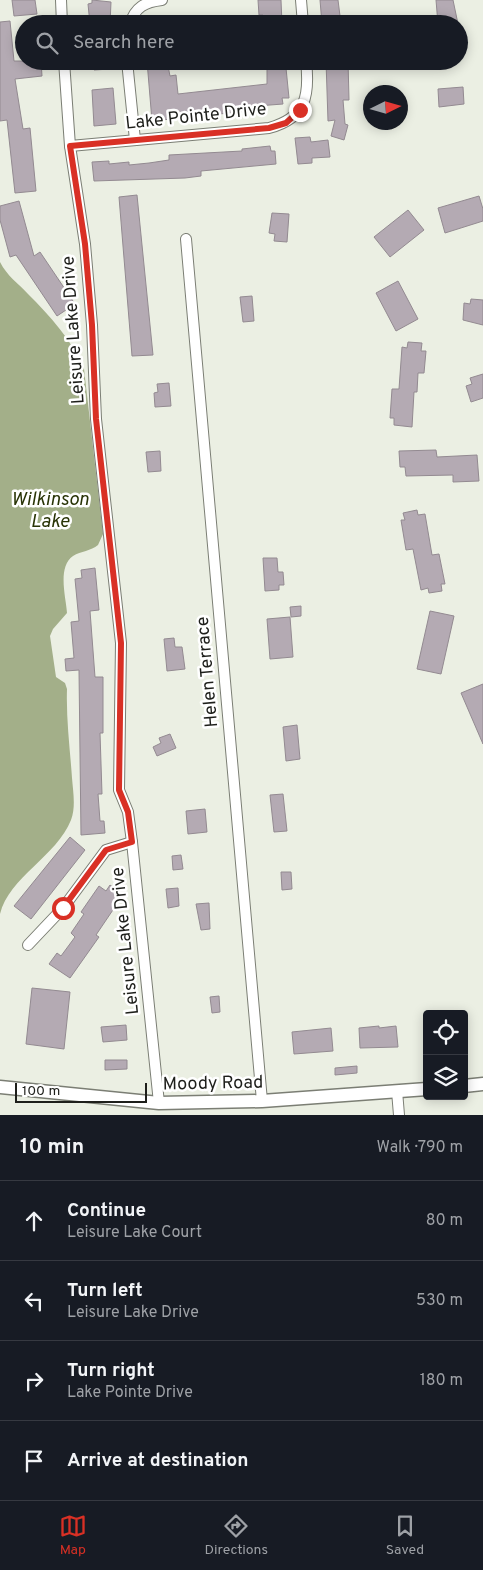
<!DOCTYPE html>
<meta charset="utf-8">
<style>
body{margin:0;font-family:Overpass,sans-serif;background:#242831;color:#f1f3f6}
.controls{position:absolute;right:15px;bottom:15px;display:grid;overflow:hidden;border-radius:5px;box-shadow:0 2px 12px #0003}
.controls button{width:45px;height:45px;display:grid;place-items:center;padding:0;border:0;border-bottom:1px solid #363941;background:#171b24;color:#f1f3f6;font:25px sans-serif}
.compass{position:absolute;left:363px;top:85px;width:45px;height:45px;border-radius:50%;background:#171b24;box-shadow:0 2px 12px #0003;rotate:85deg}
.scale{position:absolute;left:15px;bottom:12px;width:132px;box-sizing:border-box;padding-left:5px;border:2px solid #1e1f1b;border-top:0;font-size:14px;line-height:18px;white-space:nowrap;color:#1e1f1b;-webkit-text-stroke:4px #fff;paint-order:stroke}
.stop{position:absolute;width:15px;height:15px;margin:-11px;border:4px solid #d93025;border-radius:50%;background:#fff}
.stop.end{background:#d93025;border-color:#fff;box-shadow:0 1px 5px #0008}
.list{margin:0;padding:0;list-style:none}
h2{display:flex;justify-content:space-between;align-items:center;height:65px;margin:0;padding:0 20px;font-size:21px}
h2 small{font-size:16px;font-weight:400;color:#9ea1a6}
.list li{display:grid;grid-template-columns:32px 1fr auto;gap:15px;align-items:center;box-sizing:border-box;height:80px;padding:0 20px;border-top:1px solid #363941}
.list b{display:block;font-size:19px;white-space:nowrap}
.list p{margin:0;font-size:16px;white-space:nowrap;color:#9ea1a6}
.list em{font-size:16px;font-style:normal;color:#9ea1a6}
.icon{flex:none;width:28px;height:28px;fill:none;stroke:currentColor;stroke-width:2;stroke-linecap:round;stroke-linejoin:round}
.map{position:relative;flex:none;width:483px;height:1115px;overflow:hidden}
.search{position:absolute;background:#171b24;box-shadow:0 2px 12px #0003;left:15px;right:15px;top:15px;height:55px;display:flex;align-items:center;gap:12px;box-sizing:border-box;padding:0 18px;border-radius:28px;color:#9ea1a6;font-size:19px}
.sheet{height:385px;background:#171b24}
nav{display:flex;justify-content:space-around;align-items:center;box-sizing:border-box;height:70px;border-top:1px solid #363941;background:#171b24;font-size:14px;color:#9ea1a6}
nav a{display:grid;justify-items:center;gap:2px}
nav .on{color:#d93025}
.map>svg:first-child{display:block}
</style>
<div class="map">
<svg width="483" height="1115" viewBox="0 0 483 1115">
<rect width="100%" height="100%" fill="#ebefe3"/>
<path fill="#a3af89" d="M0,262C7,276 18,283 28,294C50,316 72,340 84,369L103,534L98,545C91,551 81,551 73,556C57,567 66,597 67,613L53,629L50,636L56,677L65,683L67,689C66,718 70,749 72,778C73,791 76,807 71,820C57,856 9,877 0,914Z"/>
<g fill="#b4aab3" stroke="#938a91">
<polygon points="12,0 35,0 37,14 14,16"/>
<polygon points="92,0 111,2 110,24 90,24 88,4 92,3"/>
<polygon points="258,0 281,0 282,24 264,24 263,15 259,15"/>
<polygon points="320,0 338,0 341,24 322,24"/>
<polygon points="436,0 453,0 458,24 438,24"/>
<polygon points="167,16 168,24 142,24 142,19"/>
<polygon points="10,21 14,61 41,61 42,76 15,79 23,129 30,128 36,191 15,193 7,120 0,121 0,22"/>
<polygon points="93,61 109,61 110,69 94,70"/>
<polygon points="147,61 167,61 170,76 176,75 178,94 267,84 267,61 299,61 300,66 286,68 289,98 282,98 283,104 257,106 258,110 152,121"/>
<polygon points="326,61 348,61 349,100 343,100 345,124 348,125 344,140 331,136 335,120 328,121"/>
<polygon points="463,87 464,104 439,107 438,89"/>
<polygon points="113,88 116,124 94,126 92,90"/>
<polygon points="310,137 311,142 328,140 330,157 312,158 312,163 298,164 295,138"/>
<polygon points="270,146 271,151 275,151 276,164 201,171 201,176 185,178 94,181 92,162 109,161 109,164 129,162 129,165 149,163 169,160 169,155 242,151 242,149"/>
<polygon points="137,195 153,355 132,356 119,197"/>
<polygon points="479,196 483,209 483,221 445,233 438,208"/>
<polygon points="19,201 34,256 40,252 75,304 57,316 16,255 10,257 0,220 0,206"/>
<polygon points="408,210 424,230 390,257 374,237"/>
<polygon points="272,213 289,214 287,242 274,241 275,234 269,233"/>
<polygon points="398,281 418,319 396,331 376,293"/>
<polygon points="252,296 254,321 243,322 240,297"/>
<polygon points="471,299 483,300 483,325 463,320 464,303 470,304"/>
<polygon points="408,342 422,343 421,351 426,351 424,373 418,373 417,392 414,392 412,427 394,425 394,418 390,418 392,389 399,389 402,347 407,348"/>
<polygon points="483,374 483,398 471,402 466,386 472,384 470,378"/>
<polygon points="169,383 171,406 155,407 154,393 158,392 157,384"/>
<polygon points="436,450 437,457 477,455 479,481 453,482 453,475 406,476 405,467 400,467 399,451"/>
<polygon points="160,451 161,471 148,472 146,452"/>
<polygon points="417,510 418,515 425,514 432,555 439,554 445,584 441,584 442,591 429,593 428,588 421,590 413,549 406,550 401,520 405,520 403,513"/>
<polygon points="263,558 277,558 278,572 283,572 284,585 279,585 279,590 265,591"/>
<polygon points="95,568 99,610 90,611 95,677 103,677 103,733 100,733 102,794 98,794 100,821 104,821 105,833 81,835 79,670 66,671 65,659 74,658 71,622 79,621 75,579 82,578 81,570"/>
<polygon points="301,606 301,616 291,617 290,607"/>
<polygon points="430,611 454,616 441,674 417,669"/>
<polygon points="290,617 293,657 270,659 267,619"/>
<polygon points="174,638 175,647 182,647 185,669 167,671 164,639"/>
<polygon points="483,684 483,744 461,693"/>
<polygon points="297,725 300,759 286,761 283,727"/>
<polygon points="170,734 176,748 157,756 153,747 161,743 159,738"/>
<polygon points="283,794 287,831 274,832 270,795"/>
<polygon points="205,809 207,832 188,834 186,811"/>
<polygon points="70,837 85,850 31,919 14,906"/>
<polygon points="181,855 183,869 173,870 172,856"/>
<polygon points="281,872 291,872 292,889 282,890"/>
<polygon points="110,885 119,892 117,896 121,898 96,935 99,937 70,978 49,964 57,953 61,956 75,937 71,933 84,914 81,912 99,886 106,891"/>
<polygon points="178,888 179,906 168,908 166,889"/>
<polygon points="209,903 210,929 201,930 196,904"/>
<polygon points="32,988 70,992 64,1049 26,1044"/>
<polygon points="219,996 220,1012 212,1013 210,997"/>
<polygon points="126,1025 127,1040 103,1042 101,1027"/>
<polygon points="379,1026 379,1028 396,1026 398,1047 360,1048 359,1028"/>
<polygon points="331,1028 333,1051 294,1054 292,1032"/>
<polygon points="105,1060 127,1060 127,1069 105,1070"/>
<polygon points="357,1066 357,1073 335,1075 335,1068"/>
</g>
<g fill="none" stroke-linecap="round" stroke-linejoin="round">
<g stroke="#7b7e74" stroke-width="12">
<g id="minor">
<polyline points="61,0 62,24"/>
<polyline points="301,0 303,24"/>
<path d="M130,24C135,7 145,2 162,0"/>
<polyline points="64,61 70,146 85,244 92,325 96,419 121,643 119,790 128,812 132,842 159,1103"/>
<polyline points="127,61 135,140"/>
<path d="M70,146L269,128C306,118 310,96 306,61"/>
<polyline points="186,239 262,1101"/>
<polyline points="28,945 63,908 106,850 132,842"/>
<polyline points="397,1091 399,1115"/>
</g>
</g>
<g stroke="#7b7e74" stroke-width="15">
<g id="major">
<polyline points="464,1086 483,1084"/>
<polyline points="0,1087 159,1103 262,1101 427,1089"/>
</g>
</g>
<use href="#minor" stroke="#fff" stroke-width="10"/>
<use href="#major" stroke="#fff" stroke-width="12"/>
</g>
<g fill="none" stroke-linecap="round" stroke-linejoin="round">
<polyline stroke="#d93025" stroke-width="6" points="63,908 106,850 132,842 128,812 119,790 121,643 96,419 92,325 85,244 70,146 269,128 286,123 300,110"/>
</g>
<g text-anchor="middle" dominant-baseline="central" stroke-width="5" stroke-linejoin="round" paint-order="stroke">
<g font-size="18" fill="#1e1f1b" stroke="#fff">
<text transform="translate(196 117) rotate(-6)">Lake Pointe Drive</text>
<text transform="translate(74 330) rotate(-94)">Leisure Lake Drive</text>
<text transform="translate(208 672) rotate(-95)">Helen Terrace</text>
<text transform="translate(126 941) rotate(-96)">Leisure Lake Drive</text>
<text transform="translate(213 1084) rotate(-1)">Moody Road</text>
</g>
<g font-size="19" font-style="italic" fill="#293406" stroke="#fff">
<text x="50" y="500">Wilkinson<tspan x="50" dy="22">Lake</tspan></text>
</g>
</g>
</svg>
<div class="controls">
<button><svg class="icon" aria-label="locate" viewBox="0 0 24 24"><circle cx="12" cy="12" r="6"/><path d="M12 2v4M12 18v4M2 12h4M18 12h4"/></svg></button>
<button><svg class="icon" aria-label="layers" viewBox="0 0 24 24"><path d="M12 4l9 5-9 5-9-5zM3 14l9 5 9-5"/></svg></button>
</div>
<svg class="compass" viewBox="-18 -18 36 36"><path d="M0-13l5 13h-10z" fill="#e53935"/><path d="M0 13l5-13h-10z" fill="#9ea1a6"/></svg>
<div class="scale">100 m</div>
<div class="stop" style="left:63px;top:908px"></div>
<div class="stop end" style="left:300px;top:110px"></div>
<div class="search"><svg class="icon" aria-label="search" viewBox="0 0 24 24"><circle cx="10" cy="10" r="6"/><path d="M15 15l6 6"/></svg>Search here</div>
</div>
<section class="sheet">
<h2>10 min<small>Walk · 790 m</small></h2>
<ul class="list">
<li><svg class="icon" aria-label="ahead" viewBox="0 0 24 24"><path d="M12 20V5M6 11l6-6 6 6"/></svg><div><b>Continue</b><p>Leisure Lake Court</p></div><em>80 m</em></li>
<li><svg class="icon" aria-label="left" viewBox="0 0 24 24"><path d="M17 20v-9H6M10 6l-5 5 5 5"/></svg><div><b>Turn left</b><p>Leisure Lake Drive</p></div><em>530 m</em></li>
<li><svg class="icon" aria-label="right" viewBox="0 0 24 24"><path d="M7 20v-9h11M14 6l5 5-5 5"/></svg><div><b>Turn right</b><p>Lake Pointe Drive</p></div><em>180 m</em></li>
<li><svg class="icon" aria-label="arrive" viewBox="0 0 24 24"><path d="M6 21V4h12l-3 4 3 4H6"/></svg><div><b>Arrive at destination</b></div></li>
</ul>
</section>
<nav>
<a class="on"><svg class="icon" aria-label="map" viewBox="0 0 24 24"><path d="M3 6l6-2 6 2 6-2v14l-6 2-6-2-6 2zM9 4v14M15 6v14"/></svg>Map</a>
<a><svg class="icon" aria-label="directions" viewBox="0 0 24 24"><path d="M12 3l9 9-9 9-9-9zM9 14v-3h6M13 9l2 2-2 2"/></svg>Directions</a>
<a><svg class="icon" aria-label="saved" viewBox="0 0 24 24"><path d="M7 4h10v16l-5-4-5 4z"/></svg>Saved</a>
</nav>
